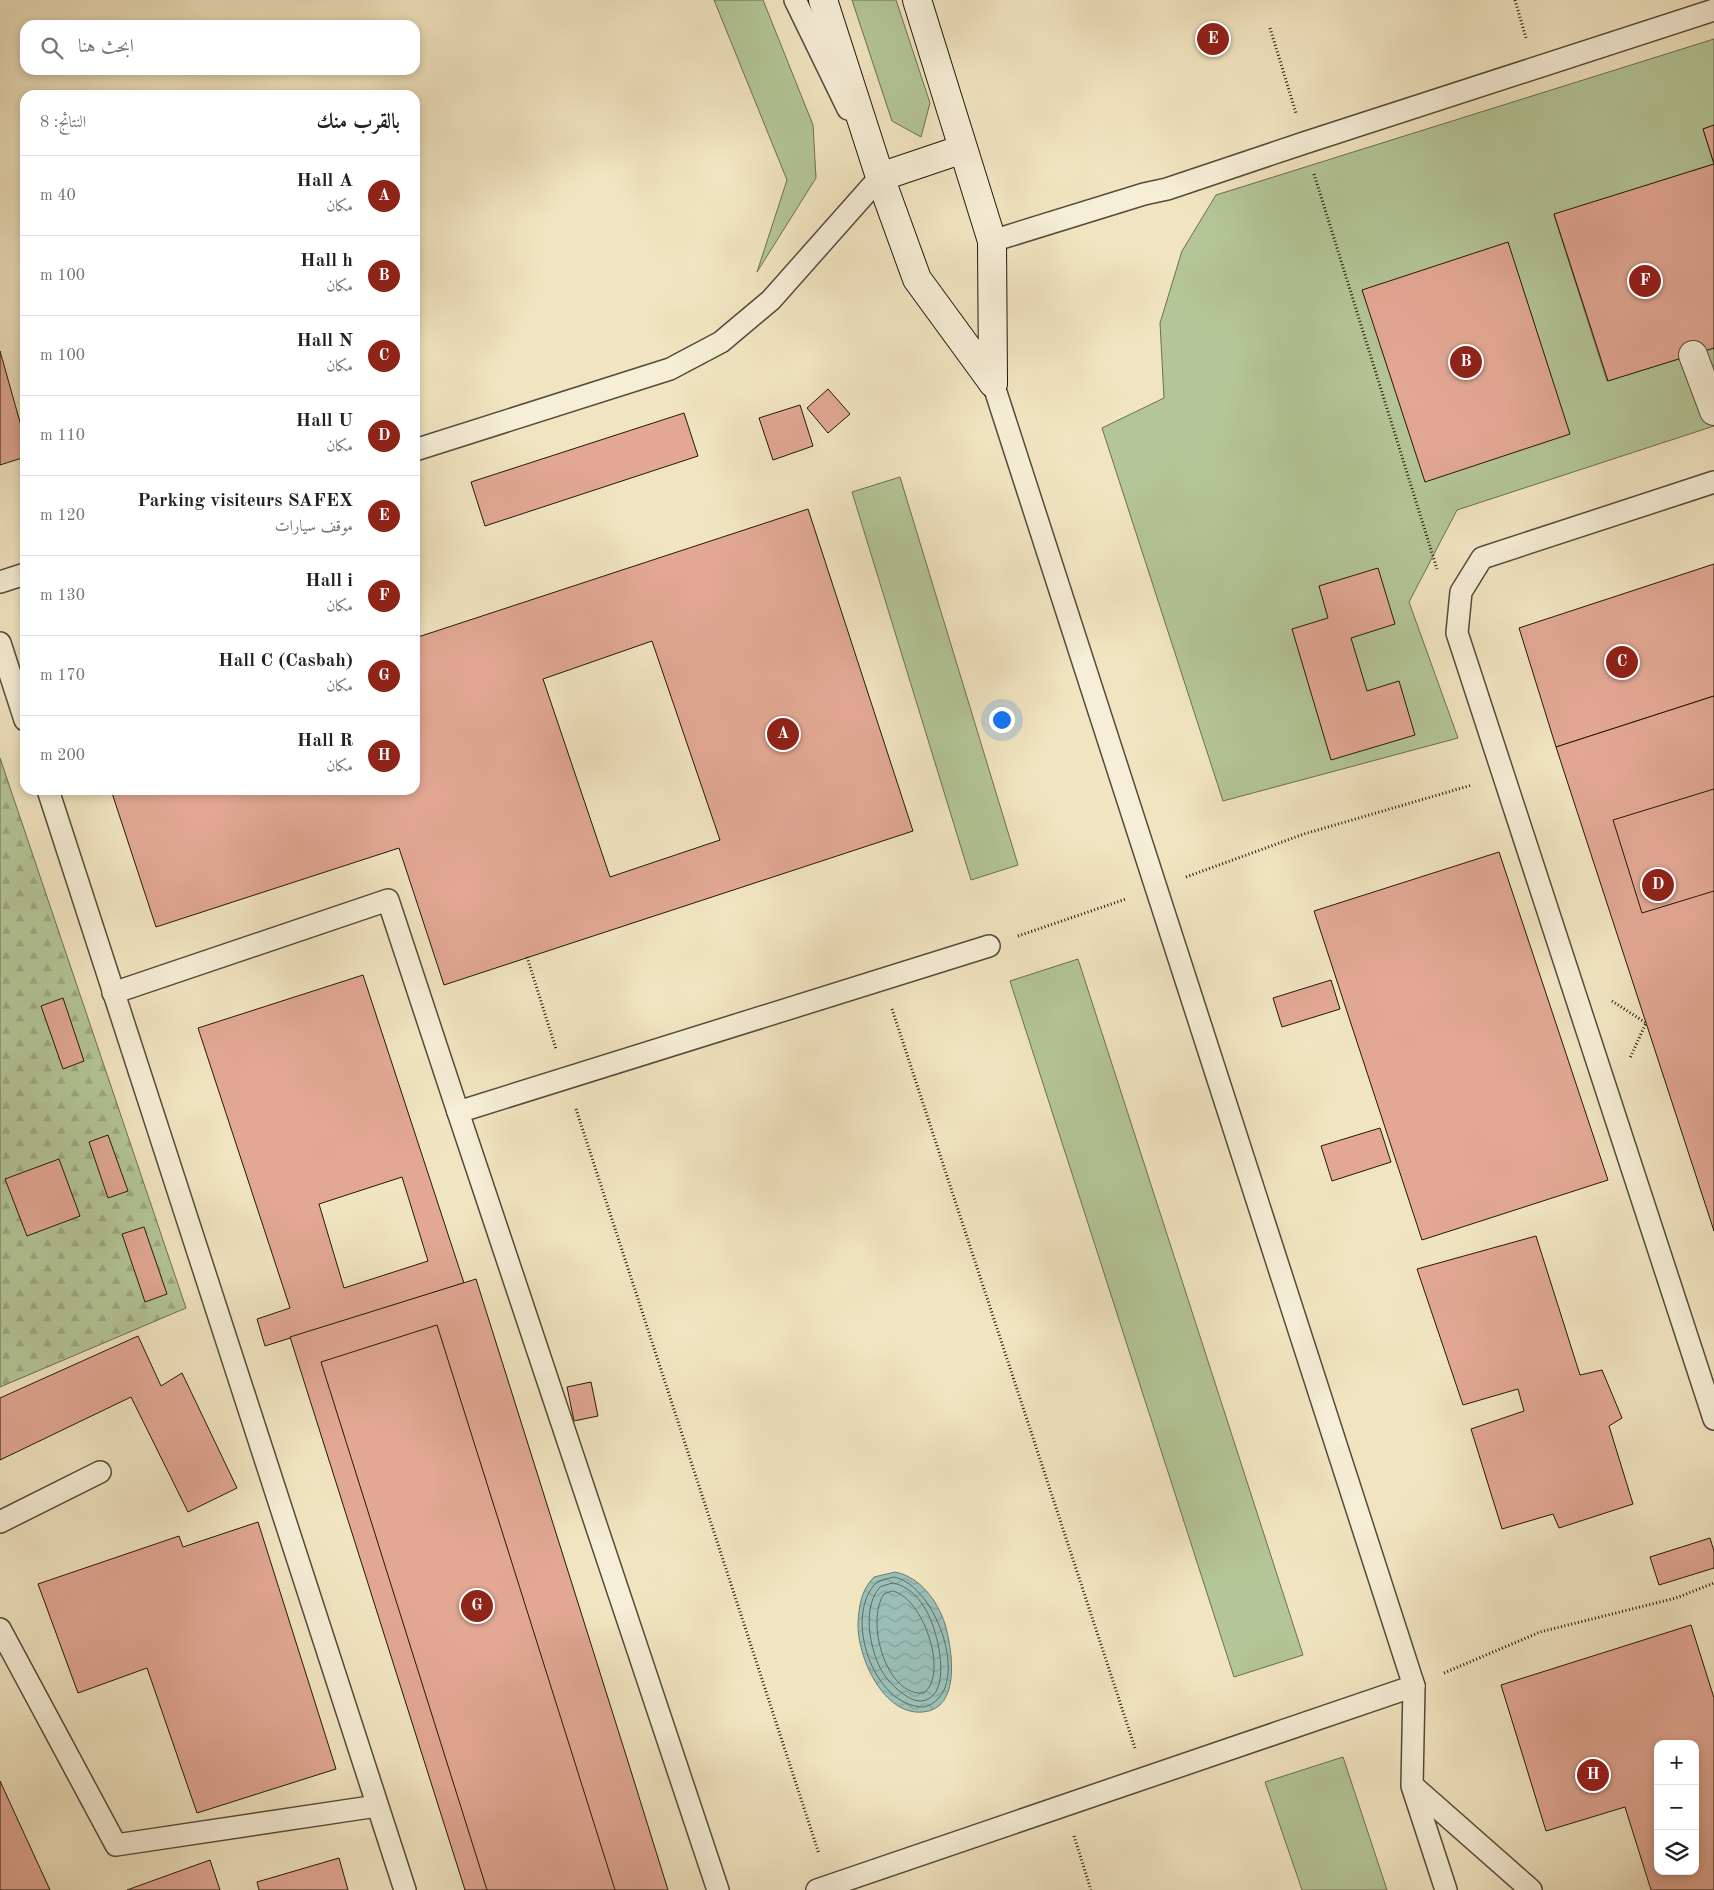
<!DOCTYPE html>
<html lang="ar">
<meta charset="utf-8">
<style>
body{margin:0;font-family:"Old Standard TT",Amiri,serif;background:#f2f2f2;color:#202124;direction:rtl}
.controls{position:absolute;right:15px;bottom:15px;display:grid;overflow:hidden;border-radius:10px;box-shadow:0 2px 8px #0003}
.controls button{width:45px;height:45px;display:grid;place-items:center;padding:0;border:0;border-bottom:1px solid #e0e0e0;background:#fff;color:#202124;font:25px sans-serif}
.you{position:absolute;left:1001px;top:719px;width:18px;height:18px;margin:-12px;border:4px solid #fff;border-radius:50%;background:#1a73e8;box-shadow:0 0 0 8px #1a73e833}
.badge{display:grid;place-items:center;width:32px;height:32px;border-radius:50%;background:#8f2418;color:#fff;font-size:16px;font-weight:700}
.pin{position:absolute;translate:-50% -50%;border:2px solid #fff;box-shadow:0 1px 5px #0006}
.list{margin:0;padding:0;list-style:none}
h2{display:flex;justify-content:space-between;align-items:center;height:65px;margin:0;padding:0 20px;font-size:21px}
h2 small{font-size:16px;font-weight:400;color:#757577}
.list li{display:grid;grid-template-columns:32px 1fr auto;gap:15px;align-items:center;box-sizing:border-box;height:80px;padding:0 20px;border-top:1px solid #e0e0e0}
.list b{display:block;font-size:19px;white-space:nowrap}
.list p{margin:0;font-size:16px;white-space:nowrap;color:#757577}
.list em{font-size:16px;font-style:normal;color:#757577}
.icon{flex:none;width:28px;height:28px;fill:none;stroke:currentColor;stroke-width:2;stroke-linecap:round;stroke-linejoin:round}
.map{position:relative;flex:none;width:1714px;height:1890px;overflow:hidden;direction:ltr}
.search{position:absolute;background:#fff;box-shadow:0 2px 8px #0003;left:20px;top:20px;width:400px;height:55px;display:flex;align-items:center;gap:12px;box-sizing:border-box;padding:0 18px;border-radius:15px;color:#757577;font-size:19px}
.panel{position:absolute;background:#fff;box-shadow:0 2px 8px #0003;left:20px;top:90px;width:400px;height:705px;border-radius:15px;direction:rtl}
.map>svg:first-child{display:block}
</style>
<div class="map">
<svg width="1714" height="1890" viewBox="0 0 1714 1890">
<defs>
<pattern id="forest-firs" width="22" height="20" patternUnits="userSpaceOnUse" patternTransform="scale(1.25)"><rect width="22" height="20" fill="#b4c697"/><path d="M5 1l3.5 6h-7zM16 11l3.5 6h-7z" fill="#9aa981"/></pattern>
<pattern id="water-waves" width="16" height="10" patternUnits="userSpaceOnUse" patternTransform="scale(1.25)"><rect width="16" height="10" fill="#9bbfb7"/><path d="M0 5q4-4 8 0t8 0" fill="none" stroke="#85a39c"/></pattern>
</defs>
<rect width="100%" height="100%" fill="#f1e5c1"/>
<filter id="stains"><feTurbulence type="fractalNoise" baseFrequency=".004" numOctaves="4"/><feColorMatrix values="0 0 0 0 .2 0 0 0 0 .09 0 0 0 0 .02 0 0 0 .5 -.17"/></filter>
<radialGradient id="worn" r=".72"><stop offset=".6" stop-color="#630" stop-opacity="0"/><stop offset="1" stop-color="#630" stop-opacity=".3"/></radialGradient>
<g fill="#b4c697" stroke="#6a6f52">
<polygon points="714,0 763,0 813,125 816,178 757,272 787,180"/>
<polygon points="852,0 896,0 930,103 921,137 892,121"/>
<polygon points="1714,39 1714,125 1703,129 1714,164 1554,215 1607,381 1714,348 1714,426 1457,510 1409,602 1458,738 1223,801 1102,428 1164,398 1160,323 1182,251 1216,195"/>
<polygon points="900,477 1018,865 971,880 852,492"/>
<polygon points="1078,959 1303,1655 1234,1677 1010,981"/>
<polygon points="1343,1757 1387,1890 1302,1890 1265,1782"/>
</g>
<polygon fill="url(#forest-firs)" stroke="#6a6f52" points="0,758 186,1308 0,1387"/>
<path fill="url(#water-waves)" stroke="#6a7c73" d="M895,1572C920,1577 937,1600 945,1624C952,1648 962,1709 923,1712C883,1716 857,1656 858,1623C859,1606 861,1590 874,1577Z"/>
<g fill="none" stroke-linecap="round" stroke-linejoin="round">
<g stroke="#5e6c62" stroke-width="1">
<path d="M894,1577C938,1585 974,1694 924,1707C873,1707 842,1615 877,1582Z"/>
<path d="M893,1583C914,1587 927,1608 933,1626C939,1643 950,1691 926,1700C918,1703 911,1699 905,1695C882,1680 874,1659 870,1634C868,1618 869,1599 880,1587Z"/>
<path d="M893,1591C923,1598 949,1673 924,1693C886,1697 865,1621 884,1594Z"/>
</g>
</g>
<g fill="#e2a894" stroke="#21180d" fill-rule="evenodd">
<polygon points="1714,125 1714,164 1703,129"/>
<polygon points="1714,164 1714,348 1608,381 1554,214"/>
<polygon points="1508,242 1570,434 1425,482 1362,290"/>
<polygon points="0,351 25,440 25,457 0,465"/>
<polygon points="828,389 850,414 828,433 807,408"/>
<polygon points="800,405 813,446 773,460 759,418"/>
<polygon points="684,413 698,456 485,526 471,482"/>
<path d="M808,509L913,831L444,985L399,848L156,927L111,790H415V638ZM652,641L720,840L610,877L543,679Z"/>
<polygon points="1714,564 1714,696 1556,747 1519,628"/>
<polygon points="1378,568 1395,624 1351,638 1367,691 1399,681 1415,735 1331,760 1292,629 1328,618 1319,586"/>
<polygon points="1714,696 1714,1231 1556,747"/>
<polygon points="1714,789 1714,891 1642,913 1613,820"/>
<polygon points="1499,852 1608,1180 1422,1240 1314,911"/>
<path d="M363,975L464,1283L265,1346L257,1319L290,1308L198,1028ZM402,1177L428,1261L344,1288L319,1204Z"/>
<polygon points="1331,980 1340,1009 1282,1027 1273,998"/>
<polygon points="63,998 84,1061 63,1069 41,1006"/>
<polygon points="1380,1128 1391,1162 1332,1181 1321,1146"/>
<polygon points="108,1135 128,1191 108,1198 89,1142"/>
<polygon points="59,1159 80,1216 27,1236 5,1179"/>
<polygon points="144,1227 167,1294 145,1302 122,1234"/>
<polygon points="1536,1236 1580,1375 1602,1370 1622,1418 1609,1426 1633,1504 1559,1528 1553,1514 1502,1529 1471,1429 1524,1411 1518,1389 1463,1405 1417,1269"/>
<polygon points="476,1279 630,1768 668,1890 465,1890 290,1337"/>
<polygon points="437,1325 615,1890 487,1890 321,1362"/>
<polygon points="138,1336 161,1386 182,1373 237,1488 188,1512 131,1397 0,1460 0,1398"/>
<polygon points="591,1382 598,1416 574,1421 567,1387"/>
<polygon points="258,1522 336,1769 197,1813 147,1668 78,1693 38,1584 179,1536 183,1547"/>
<polygon points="1710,1538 1714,1551 1714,1568 1659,1585 1650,1557"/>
<path d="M1691,1625L1714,1698V1890H1651L1625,1807L1546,1831L1501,1685ZM1658,1744H1695V1871H1658Z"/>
<polygon points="0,1781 50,1890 0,1890"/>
<polygon points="339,1858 348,1890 259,1890 257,1882"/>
<polygon points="210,1860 220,1890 127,1890"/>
</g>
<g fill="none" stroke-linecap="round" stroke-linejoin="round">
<g stroke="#554b3a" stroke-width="24">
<g id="lane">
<polyline points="795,0 848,109"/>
<polyline points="992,241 1144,194 1167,189 1304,143 1714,10"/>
<polyline points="993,383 1414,1686 1412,1786 1446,1890"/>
<polyline points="415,450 670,369 721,342 771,300 880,177 875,166"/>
<polyline points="1714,482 1482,558 1461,592 1457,633 1714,1419"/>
<polyline points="0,582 25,574"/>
<polyline points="0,643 25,720"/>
<polyline points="48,790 405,1890"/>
<polyline points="113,993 388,900 458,1112"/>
<polyline points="0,1522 100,1472"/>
<polyline points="0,1629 116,1845 377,1806"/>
<polyline points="1413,1786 1531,1890"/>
<polyline points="718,1890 458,1112 989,946"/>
<polyline points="817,1890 1414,1686"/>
</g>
</g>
<g stroke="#554b3a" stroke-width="30">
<polyline id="street" points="1693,355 1714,411"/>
</g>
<g stroke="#21180d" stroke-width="30">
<g id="secondary">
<polyline points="823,0 880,177 917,279 993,383"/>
<polyline points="917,0 992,241 993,383"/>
<polyline points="880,177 963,149"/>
</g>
</g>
<g stroke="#21180d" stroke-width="3" stroke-dasharray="1 2.5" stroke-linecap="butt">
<polyline points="1515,0 1526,38"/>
<polyline points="1270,28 1296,113"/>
<polyline points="1314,174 1437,569"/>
<polyline points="1186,877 1304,834 1472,785"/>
<polyline points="1018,936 1126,899"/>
<polyline points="527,957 556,1049"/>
<polyline points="1612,1001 1646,1023 1630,1058"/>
<polyline points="892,1009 1135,1748"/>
<polyline points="576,1109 819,1854"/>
<polyline points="1444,1673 1540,1632 1676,1598 1714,1583"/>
<polyline points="1074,1836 1091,1890"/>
</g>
<use href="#lane" stroke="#f6eed7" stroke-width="21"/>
<use href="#street" stroke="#f6eed7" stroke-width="28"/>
<use href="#secondary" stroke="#f6eed7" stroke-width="28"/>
</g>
<rect width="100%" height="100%" filter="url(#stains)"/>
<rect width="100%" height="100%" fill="url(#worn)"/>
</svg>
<div class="controls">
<button>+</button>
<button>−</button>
<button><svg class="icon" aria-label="layers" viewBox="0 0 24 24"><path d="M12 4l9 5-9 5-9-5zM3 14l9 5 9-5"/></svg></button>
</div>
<div class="you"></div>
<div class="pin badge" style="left:783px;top:734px">A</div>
<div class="pin badge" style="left:1466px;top:362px">B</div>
<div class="pin badge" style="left:1622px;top:662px">C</div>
<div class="pin badge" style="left:1658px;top:885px">D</div>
<div class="pin badge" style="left:1213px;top:39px">E</div>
<div class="pin badge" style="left:1645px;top:281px">F</div>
<div class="pin badge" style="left:477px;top:1606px">G</div>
<div class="pin badge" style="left:1593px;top:1775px">H</div>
<div class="search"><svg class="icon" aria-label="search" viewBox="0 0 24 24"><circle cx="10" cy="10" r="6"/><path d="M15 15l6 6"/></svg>ابحث هنا</div>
<section class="panel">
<h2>بالقرب منك<small>النتائج: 8</small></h2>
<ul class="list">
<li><span class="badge">A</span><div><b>Hall A</b><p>مكان</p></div><em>40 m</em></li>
<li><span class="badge">B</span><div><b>Hall h</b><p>مكان</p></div><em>100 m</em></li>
<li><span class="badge">C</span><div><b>Hall N</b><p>مكان</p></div><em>100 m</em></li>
<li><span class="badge">D</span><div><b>Hall U</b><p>مكان</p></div><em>110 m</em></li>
<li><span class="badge">E</span><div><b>Parking visiteurs SAFEX</b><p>موقف سيارات</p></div><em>120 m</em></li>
<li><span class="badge">F</span><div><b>Hall i</b><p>مكان</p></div><em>130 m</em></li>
<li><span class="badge">G</span><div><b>Hall C (Casbah)</b><p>مكان</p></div><em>170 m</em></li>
<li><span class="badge">H</span><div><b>Hall R</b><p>مكان</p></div><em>200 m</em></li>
</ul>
</section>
</div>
